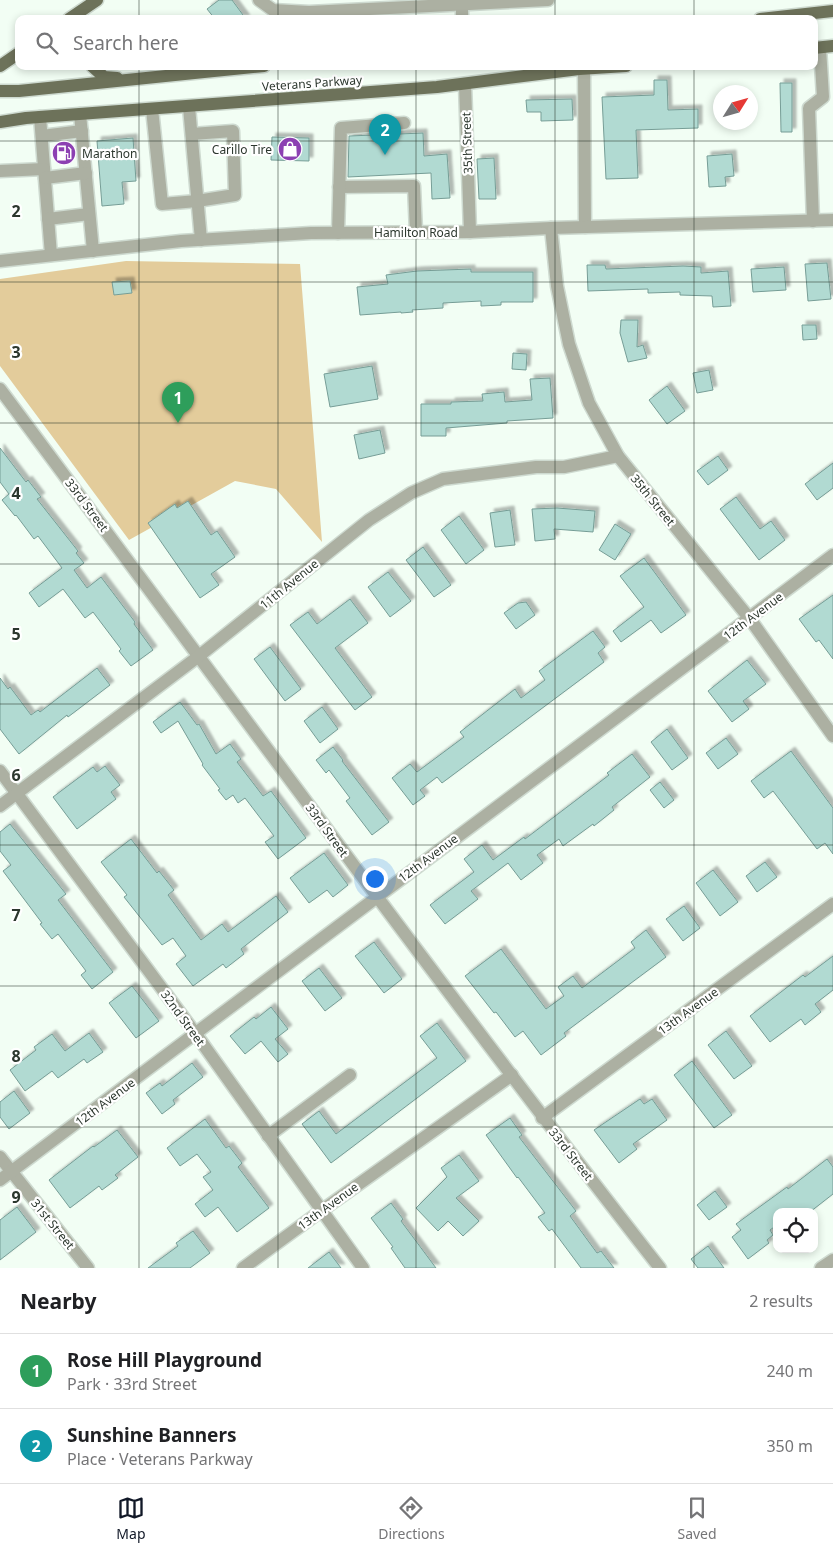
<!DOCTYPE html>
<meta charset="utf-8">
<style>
body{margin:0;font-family:"Noto Sans",sans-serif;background:#f2f2f2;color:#202124}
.controls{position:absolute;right:15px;bottom:15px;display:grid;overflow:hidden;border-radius:10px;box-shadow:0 2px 8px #0003}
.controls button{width:45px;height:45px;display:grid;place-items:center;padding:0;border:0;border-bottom:1px solid #e0e0e0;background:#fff;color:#202124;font:25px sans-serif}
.compass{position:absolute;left:713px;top:85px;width:45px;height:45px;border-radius:50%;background:#fff;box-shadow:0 2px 8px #0003;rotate:53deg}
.you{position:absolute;left:374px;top:878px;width:18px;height:18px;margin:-12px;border:4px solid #fff;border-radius:50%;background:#1a73e8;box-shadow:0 0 0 8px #1a73e833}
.badge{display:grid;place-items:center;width:32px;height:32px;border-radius:50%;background:#111827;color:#fff;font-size:16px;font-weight:700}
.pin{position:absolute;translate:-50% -41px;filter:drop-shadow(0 1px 2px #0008)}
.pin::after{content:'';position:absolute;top:26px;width:18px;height:15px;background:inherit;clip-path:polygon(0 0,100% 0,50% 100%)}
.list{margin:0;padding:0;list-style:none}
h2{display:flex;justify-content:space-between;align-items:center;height:65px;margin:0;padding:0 20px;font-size:21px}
h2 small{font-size:16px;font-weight:400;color:#757577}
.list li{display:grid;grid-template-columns:32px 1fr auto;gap:15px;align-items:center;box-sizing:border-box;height:75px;padding:0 20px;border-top:1px solid #e0e0e0}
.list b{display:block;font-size:19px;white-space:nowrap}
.list p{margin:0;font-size:16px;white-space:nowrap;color:#757577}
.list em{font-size:16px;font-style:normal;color:#757577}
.icon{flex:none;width:28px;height:28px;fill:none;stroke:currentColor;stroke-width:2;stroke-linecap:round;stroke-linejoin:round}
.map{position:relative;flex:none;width:833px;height:1268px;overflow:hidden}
.search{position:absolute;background:#fff;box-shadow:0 2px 8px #0003;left:15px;right:15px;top:15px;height:55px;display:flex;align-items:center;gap:12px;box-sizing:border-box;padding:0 18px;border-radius:10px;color:#757577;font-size:19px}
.sheet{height:215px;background:#fff}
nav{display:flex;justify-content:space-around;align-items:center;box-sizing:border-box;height:70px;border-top:1px solid #e0e0e0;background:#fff;font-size:14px;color:#757577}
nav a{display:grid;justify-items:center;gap:2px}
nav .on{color:#111827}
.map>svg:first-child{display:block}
</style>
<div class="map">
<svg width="833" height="1268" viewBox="0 0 833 1268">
<defs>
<filter id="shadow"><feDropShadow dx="4" dy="-4" stdDeviation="1" flood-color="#0004"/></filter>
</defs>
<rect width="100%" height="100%" fill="#f2fef4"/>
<polygon fill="#e3cc9b" points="126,261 300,264 322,542 276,489 235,481 129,540 0,366 0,279"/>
<g fill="#b1dad2" stroke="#769d96" filter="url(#shadow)">
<polygon points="219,0 232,0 246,19 215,19 207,9"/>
<polygon points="654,80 667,80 668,110 698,109 698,128 636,130 638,178 606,179 602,97 654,95"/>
<polygon points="780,83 792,83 792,132 781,132"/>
<polygon points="572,99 573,120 541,121 541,112 527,112 526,100"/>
<polygon points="423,133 424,156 447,154 450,198 432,199 431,173 348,177 349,136"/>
<polygon points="272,137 309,138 309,161 271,160"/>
<polygon points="133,138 136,181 122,182 124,204 102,206 97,141"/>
<polygon points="732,154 734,176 725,177 726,186 709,187 707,156"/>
<polygon points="494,158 496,199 479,199 477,159"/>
<polygon points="827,263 831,299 808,301 805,264"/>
<polygon points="587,265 605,265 606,269 683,266 701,267 701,273 728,271 731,306 713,307 712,296 680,295 680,292 648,293 648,289 588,291"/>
<polygon points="784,267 786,290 753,292 751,269"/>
<polygon points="471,269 471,272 533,272 533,302 501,302 501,305 481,306 481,301 443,303 443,308 412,310 413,312 401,313 401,312 360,315 357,287 388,284 386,275 417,271"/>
<polygon points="130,281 132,293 114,295 112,282"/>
<polygon points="621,320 638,320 637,347 643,345 647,358 628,362 620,333"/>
<polygon points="802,325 816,325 817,339 803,340"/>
<polygon points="513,353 527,354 526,370 512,369"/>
<polygon points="372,366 378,399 330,407 324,374"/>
<polygon points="709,370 713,390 697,393 693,373"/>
<polygon points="550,378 553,418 507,421 507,423 446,428 446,436 421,436 421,404 451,404 451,402 483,401 482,394 504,392 505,402 532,400 530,379"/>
<polygon points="667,386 685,411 667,424 649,400"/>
<polygon points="380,430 385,453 359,459 354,435"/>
<polygon points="0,448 26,482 28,480 41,497 37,499 78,551 76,553 84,563 74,570 87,588 101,577 135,622 134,624 153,650 131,666 119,651 121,649 93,612 85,618 63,589 39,607 29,593 62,568 38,536 34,539 16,515 15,516 2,500 9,494 0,482"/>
<polygon points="718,456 728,470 708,485 697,471"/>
<polygon points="833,463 833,488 817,500 805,484"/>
<polygon points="736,497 760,529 771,521 785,540 759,560 720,509"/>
<polygon points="188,501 211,535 217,531 235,557 211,574 219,585 200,598 148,523 175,504 177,508"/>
<polygon points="557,508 595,511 593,532 554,529 555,539 535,541 532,509"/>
<polygon points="510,510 515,545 495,547 490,513"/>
<polygon points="459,516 484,550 466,564 441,530"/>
<polygon points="615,524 631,534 615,560 599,550"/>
<polygon points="423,547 451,585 434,597 406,560"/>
<polygon points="644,558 686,615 661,633 651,620 621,642 613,631 644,607 620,576"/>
<polygon points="388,572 411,601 390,617 368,587"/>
<polygon points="833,595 833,659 819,640 816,642 799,619"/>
<polygon points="350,599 368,623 335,648 372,697 355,710 290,625 308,612 317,624"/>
<polygon points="526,602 535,615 516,629 504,613 518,603"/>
<polygon points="593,631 605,647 598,653 604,662 442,783 437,777 420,790 425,796 413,805 392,778 410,764 417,772 464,737 460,732 515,689 521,698 545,680 539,671"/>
<polygon points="270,647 301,689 285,701 254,659"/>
<polygon points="747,660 766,684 743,701 749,709 732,722 708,691"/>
<polygon points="97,668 110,685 68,717 67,715 19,754 0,729 0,678 8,689 10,687 31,715 38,710 40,712"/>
<polygon points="180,702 197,725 199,724 216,754 230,744 241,759 237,762 263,796 271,791 306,838 278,859 265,842 274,836 245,798 238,803 233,795 226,800 218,790 220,789 202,765 203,764 178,721 161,733 153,722"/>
<polygon points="322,707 338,729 320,743 304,721"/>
<polygon points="667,729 688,758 672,770 651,742"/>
<polygon points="726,738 738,754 718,769 706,753"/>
<polygon points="333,747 343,760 342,761 389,822 372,835 346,801 350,798 329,770 326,773 316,760"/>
<polygon points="791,751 833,808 833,854 825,843 817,849 773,791 764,798 751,781"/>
<polygon points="632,754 650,777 612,807 614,810 594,826 593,824 563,846 559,839 537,855 543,863 521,880 508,863 471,891 478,899 445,924 430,905 474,872 464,859 482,845 493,860 524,837 525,839 575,801 609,775 607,773"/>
<polygon points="105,766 120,785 111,792 116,799 77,829 53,797 93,767 97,772"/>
<polygon points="660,782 674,800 664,808 650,790"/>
<polygon points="10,824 66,894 58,900 113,972 92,989 81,975 86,971 58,934 52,939 40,924 42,923 3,871 11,865 0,851 0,832"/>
<polygon points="131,839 157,873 159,871 174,890 168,895 201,940 222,924 228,932 276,896 288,912 241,949 244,954 226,968 223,964 193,986 176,964 186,956 173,938 162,945 124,897 127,895 101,862"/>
<polygon points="324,853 348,885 333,897 327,890 309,903 290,878"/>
<polygon points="765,862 777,877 757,892 746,876"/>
<polygon points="713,870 738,902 720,916 696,883"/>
<polygon points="684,906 700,928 683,941 666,919"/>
<polygon points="646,930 666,957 564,1033 566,1036 541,1055 523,1031 515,1037 496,1012 494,1013 465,976 501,949 546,1009 564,996 558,987 573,976 582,988 635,948 631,942"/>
<polygon points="374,942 402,979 384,993 355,956"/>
<polygon points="833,956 833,990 815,1004 821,1012 805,1025 801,1019 770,1042 750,1016 803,975 805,977"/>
<polygon points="319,968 342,998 325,1011 302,981"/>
<polygon points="132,986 159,1021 136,1038 109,1003"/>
<polygon points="271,1007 288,1029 275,1039 288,1054 278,1062 261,1041 245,1054 230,1036 254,1017 256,1019"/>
<polygon points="437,1023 466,1061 331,1163 302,1124 319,1111 336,1134 437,1058 420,1036"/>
<polygon points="726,1031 752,1066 734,1079 708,1045"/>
<polygon points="89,1033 103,1052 87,1063 84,1059 58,1078 52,1071 25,1091 10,1070 36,1050 34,1047 52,1034 65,1051"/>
<polygon points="692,1061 732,1115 714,1128 674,1075"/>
<polygon points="192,1063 203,1077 173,1100 175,1104 162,1114 146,1093 160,1083 162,1086"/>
<polygon points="14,1091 30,1113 9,1129 0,1117 0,1102"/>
<polygon points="640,1099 644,1104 652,1099 667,1120 633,1144 637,1149 619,1163 594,1130"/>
<polygon points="510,1118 522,1135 519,1137 576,1211 570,1216 597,1253 601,1251 614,1268 581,1268 552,1229 549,1231 538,1217 545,1213 518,1177 517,1178 486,1135"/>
<polygon points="205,1119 226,1148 229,1146 242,1163 238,1167 269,1208 237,1232 218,1207 205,1217 195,1204 213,1190 203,1177 211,1172 197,1154 180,1166 167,1148"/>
<polygon points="117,1130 138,1157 115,1175 118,1178 102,1190 99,1186 70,1208 49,1180 93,1146 94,1147"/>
<polygon points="459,1155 479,1181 456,1198 479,1221 463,1236 448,1221 438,1231 416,1208 447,1177 441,1168"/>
<polygon points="827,1159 833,1167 833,1194 810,1212 777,1212 777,1225 770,1230 773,1235 767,1240 769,1243 748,1259 732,1237 741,1230 736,1224 787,1187 788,1189"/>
<polygon points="715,1191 727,1207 709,1220 697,1205"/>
<polygon points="391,1203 403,1219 401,1221 436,1268 405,1268 391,1248 393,1247 371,1218"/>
<polygon points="17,1207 36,1232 0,1260 0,1220"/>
<polygon points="193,1231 210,1253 190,1268 148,1268 178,1246 176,1243"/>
<polygon points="708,1246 724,1268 698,1268 691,1259"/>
<polygon points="329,1252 341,1268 308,1268"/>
</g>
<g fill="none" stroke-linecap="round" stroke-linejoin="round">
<polyline stroke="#cad6cc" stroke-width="12" stroke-dasharray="12 6" stroke-linecap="butt" points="56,155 74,153"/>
<g stroke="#cedad0" stroke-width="15">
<g id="minor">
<polyline points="259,0 273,10 309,12 548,0"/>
<polyline points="462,0 462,19"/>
<polyline points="584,68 585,227"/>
<polyline points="465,84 470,232"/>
<polyline points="189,107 201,240"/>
<polyline points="152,109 162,204 197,201 235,195 233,131 192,134"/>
<polyline points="80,114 93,251"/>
<polyline points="40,117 51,255"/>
<polyline points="42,136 82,131"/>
<polyline points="0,171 44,169"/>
<polyline points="45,178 86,173"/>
<polyline points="339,187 414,186 416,232"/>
<polyline points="48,219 89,214"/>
<polyline points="813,221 809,108 823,97 820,48"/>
<polyline points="551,228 557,286 569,344 589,403 618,456 750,619 833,736"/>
<polyline points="338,233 341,128 404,123"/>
<polyline points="0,261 181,241 311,233 470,232 551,228 833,220"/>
<path d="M0,389C219,682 434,979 660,1268"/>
<polyline points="0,771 195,1033 363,1268"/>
<polyline points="0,806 199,656 369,520 411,493 443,479 536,467 564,467 618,456"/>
<polyline points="542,1118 833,904"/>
<polyline points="268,1136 350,1075"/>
<polyline points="0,1157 88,1268"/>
<polyline points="0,1180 833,555"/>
<polyline points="243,1268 321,1211 512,1075"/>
<polyline points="821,1268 833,1260"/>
</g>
</g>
<g stroke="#cedad0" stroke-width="15">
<g id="major">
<polyline points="69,19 97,0"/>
<polyline points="760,19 833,11"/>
<polyline points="814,48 833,46"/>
<polyline points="0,66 19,53"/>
<polyline points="92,66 104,77 117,78"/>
<polyline points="0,91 19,91 264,66"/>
<polyline points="0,122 26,118 437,87 579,69 626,66"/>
</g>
</g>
<use href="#minor" stroke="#acb0a2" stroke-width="12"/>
<use href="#major" stroke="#6d725a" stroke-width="12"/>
</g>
<path fill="none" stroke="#2c372e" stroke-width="1" stroke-opacity="0.55" d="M139,0V19M278,0V19M416,0V19M555,0V19M694,0V19M139,66V1268M278,66V1268M416,66V1268M555,66V1268M694,66V1268M0,141H833M0,282H833M0,423H833M0,564H833M0,704H833M0,845H833M0,986H833M0,1127H833"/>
<defs>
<g id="shop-disc" transform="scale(1.25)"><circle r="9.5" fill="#8c40b2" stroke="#fff"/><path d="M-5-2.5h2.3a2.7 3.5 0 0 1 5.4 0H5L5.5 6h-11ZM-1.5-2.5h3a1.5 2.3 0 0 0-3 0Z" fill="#fff"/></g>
<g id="fuel-disc" transform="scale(1.25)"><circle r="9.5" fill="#8c40b2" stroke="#fff"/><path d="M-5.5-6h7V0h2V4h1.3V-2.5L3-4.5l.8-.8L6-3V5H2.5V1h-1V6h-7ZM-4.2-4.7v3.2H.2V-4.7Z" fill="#fff"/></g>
</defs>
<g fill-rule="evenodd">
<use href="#shop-disc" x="290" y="149"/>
<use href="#fuel-disc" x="64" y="153"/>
</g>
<g text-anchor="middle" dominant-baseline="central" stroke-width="4.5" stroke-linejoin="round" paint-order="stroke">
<g font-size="12" fill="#2c372e" stroke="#fff">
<text transform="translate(312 83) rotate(-4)">Veterans Parkway</text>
<text transform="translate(467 143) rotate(-92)">35th Street</text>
<text x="416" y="232">Hamilton Road</text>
<text transform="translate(653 500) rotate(51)">35th Street</text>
<text transform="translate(87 505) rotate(53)">33rd Street</text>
<text transform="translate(289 584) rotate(-39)">11th Avenue</text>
<text transform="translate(753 616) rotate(-37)">12th Avenue</text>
<text transform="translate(327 830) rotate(54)">33rd Street</text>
<text transform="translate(428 858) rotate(-37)">12th Avenue</text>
<text transform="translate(688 1011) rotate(-36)">13th Avenue</text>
<text transform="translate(183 1018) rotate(54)">32nd Street</text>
<text transform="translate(105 1102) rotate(-37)">12th Avenue</text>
<text transform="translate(571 1154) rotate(52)">33rd Street</text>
<text transform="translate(328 1206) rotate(-36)">13th Avenue</text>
<text transform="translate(53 1224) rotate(51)">31st Street</text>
</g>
<g font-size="12" fill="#2c372e" stroke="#fff" text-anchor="end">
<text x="272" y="149">Carillo Tire</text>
<text x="82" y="153" text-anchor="start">Marathon</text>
</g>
</g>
<g font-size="16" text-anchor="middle" font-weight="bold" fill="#2c372e" stroke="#fff" stroke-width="4.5" stroke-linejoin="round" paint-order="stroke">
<text x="16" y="217">2</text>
<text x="16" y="358">3</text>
<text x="16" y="499">4</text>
<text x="16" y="640">5</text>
<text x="16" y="781">6</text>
<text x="16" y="921">7</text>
<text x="16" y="1062">8</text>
<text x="16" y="1203">9</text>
</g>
</svg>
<div class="controls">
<button><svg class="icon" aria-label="locate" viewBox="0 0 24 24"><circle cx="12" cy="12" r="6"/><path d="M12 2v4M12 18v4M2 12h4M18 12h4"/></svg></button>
</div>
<svg class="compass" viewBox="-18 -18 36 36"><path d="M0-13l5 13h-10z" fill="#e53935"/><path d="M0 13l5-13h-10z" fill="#757577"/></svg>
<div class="you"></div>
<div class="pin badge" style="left:178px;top:423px;background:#2e9e5b">1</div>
<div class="pin badge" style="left:385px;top:155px;background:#0f9aa8">2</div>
<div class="search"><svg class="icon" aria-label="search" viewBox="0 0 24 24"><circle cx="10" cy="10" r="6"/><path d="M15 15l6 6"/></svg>Search here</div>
</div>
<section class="sheet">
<h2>Nearby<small>2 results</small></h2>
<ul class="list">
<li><span class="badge" style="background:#2e9e5b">1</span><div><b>Rose Hill Playground</b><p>Park · 33rd Street</p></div><em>240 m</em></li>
<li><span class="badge" style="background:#0f9aa8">2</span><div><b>Sunshine Banners</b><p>Place · Veterans Parkway</p></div><em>350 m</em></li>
</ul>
</section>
<nav>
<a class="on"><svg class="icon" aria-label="map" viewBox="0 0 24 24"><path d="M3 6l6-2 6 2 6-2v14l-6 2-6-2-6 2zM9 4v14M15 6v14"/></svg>Map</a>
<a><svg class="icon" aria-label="directions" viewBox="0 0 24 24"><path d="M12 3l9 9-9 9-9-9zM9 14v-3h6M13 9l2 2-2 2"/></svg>Directions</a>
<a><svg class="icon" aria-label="saved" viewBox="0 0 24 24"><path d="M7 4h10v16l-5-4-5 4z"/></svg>Saved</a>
</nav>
